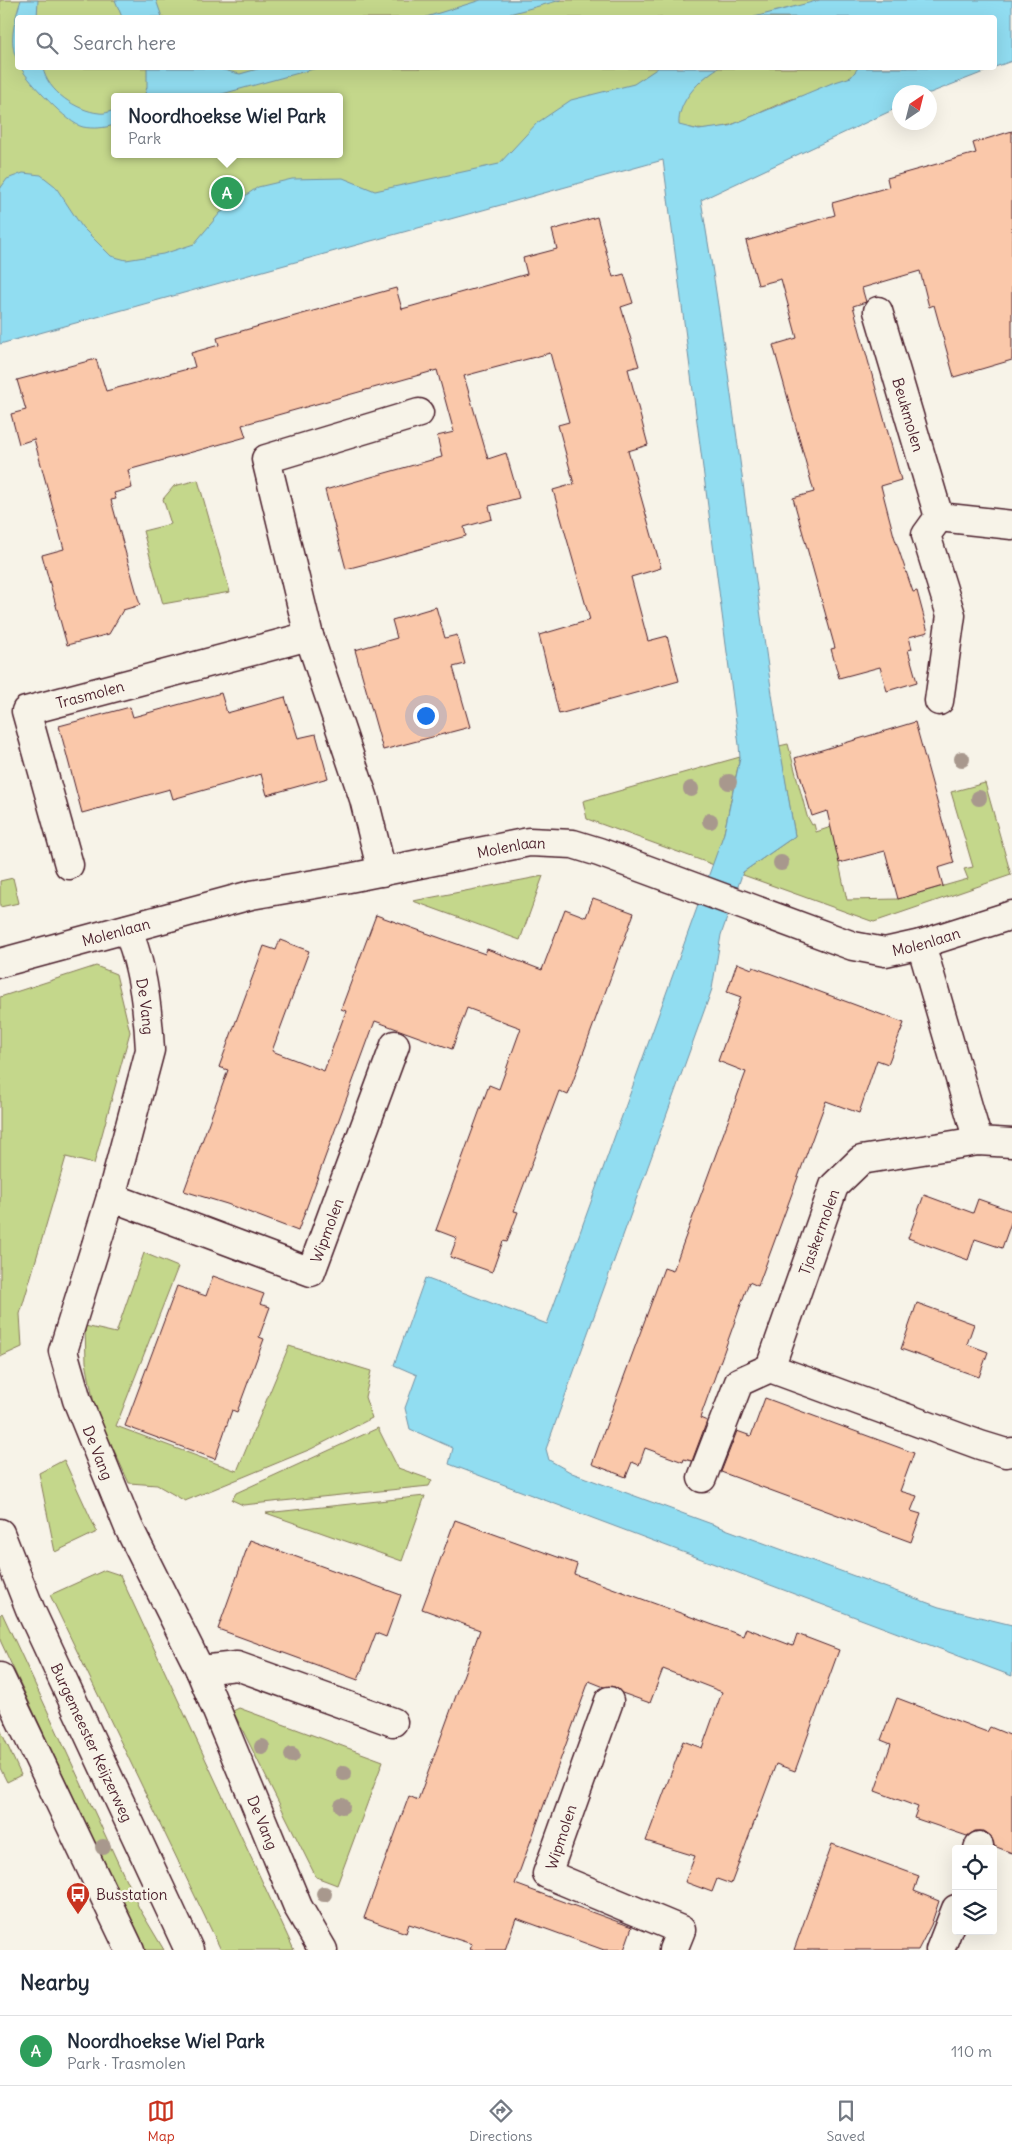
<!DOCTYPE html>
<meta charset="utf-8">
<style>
body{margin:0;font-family:Delius,sans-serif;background:#f2f2f3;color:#1f2937}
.controls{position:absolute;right:15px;bottom:15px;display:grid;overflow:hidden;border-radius:5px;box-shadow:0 5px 20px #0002}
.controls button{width:45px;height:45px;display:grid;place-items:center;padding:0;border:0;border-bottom:1px solid #e0e1e3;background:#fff;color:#1f2937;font:25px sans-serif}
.compass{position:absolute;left:892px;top:85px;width:45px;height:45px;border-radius:50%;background:#fff;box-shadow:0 5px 20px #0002;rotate:35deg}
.you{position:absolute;left:425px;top:715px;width:18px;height:18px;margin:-12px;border:4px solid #fff;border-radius:50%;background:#1a73e8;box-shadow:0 0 0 8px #1a73e833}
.badge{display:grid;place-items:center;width:32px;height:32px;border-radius:50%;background:#c8321e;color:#fff;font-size:16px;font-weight:700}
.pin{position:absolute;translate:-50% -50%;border:2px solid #fff;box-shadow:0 1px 5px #0006}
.popup{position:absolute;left:111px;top:93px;width:232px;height:65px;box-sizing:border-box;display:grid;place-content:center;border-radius:5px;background:#fff;filter:drop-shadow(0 1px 4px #0005);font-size:16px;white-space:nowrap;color:#747a83}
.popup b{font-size:19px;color:#1f2937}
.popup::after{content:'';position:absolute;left:50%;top:100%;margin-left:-10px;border:10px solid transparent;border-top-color:#fff}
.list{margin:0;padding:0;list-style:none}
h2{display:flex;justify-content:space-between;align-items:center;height:65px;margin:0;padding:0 20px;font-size:21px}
h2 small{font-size:16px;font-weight:400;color:#747a83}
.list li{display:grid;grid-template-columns:32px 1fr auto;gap:15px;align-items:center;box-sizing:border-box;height:70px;padding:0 20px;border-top:1px solid #e0e1e3}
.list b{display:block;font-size:19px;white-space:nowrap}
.list p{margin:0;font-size:16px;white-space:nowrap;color:#747a83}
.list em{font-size:16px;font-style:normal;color:#747a83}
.icon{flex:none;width:28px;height:28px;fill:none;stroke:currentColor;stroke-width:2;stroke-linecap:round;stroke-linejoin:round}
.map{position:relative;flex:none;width:1012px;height:1950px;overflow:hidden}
.search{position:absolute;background:#fff;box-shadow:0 5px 20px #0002;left:15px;right:15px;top:15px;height:55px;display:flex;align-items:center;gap:12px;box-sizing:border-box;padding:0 18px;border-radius:5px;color:#747a83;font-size:19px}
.sheet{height:135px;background:#fff}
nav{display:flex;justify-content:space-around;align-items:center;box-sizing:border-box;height:70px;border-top:1px solid #e0e1e3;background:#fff;font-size:14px;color:#747a83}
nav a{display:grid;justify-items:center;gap:2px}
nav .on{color:#c8321e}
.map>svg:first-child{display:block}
</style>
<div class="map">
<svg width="1012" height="1950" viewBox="0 0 1012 1950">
<rect width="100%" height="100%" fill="#f7f3e8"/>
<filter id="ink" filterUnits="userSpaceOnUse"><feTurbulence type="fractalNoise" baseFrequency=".02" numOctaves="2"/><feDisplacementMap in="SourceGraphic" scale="10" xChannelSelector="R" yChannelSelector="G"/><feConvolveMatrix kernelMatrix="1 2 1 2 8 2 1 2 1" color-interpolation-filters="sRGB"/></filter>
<g filter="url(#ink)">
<g fill="#c4d78b" stroke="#877b5b" fill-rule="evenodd">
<path d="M0,0H1012L994,18H18V68H908C869,78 830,87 792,99C760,110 726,136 690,128L0,319ZM114,97H340V154H114Z"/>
<polygon points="198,480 230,592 163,604 143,531 171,524 163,499 174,486"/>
<polygon points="788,744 807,816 812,825 814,824 816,832 831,827 847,900 898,899 968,879 964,869 973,867 951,792 985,783 1011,875 874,922 743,875 743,872 795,836 779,746"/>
<polygon points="740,757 724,833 714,865 587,819 583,801"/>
<polygon points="543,876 520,940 413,901"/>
<polygon points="13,878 19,903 0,907 0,881"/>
<polygon points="96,966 116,974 130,1032 94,1164 66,1157 20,1314 22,1347 0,1357 0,997"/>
<polygon points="144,1253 178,1267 116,1426 237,1471 289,1346 371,1371 365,1397 372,1418 311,1449 185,1501 157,1485 129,1483 95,1409 86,1362 85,1326 116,1333"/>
<polygon points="378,1428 398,1468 432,1480 429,1486 243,1505 232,1500 236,1493"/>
<polygon points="64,1460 97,1532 55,1552 39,1473"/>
<polygon points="425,1496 402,1561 266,1513"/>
<polygon points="105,1570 120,1575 294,1950 221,1950 50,1595"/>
<polygon points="2,1613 139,1908 164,1950 145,1950 0,1640 0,1615"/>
<polygon points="239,1708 383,1761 337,1885 316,1877 233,1711"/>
<polygon points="0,1729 21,1775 7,1782 0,1768"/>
</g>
<g fill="#91ddf1" stroke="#7591a2">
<path d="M21,0H38L37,17L18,18L17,60C8,42 15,18 21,0Z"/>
<polygon points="115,0 156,0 162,17 122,17"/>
<polygon points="481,0 561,0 498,17 426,17"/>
<polygon points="820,0 1012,0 1012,61 995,67 994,18 754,17"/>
<path d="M21,68H43C47,91 77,111 99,113C104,114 109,112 114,110V125C105,128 93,129 83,127C68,124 29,82 21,68Z"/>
<polygon points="147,68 215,68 240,74 261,68 317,68 211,97 144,97 147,87"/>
<path d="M658,68H718C700,79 677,102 679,125L699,130L729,126L832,83L851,77L858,68H994L930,93L900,92L899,107L701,200C738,411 757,625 795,836L743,872L721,935L712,989L546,1449L549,1460L572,1473L939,1607L1012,1625V1676L449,1464L453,1448L410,1429L405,1408L417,1375L394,1365L425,1278L547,1324L724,833L740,758L739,745L663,160L0,344V189L7,179L23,173L41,175L55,186L82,227L111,256L126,260L163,254L194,244L220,213L258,187L292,179L343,178L375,191L499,164L537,123L571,100L634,84Z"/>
</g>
<g fill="#fac8aa" stroke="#4a1f2b">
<polygon points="1012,131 1012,360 954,377 934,305 929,307 920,271 862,288 866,302 853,306 901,480 881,486 894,536 913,592 917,591 928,632 909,637 912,649 908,650 917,682 887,691 880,667 839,678 831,649 835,648 793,498 814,492 773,345 797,338 781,279 758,285 746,241 835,215 832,203 889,187 887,178 976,153 973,143"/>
<polygon points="597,217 613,277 624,274 633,303 621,307 639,366 628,369 648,445 628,451 661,568 631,577 648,641 667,636 679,681 559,714 539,635 590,620 553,490 574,484 558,425 569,422 550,353 464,376 488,459 506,453 519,498 489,506 492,519 464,527 466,536 377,561 346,569 325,490 442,457 437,436 454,432 437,370 242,425 246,437 128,470 132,488 114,493 116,499 111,500 140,605 123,610 109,634 67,645 42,555 64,549 34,439 19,444 11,414 26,410 17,380 96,359 106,391 195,367 191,353 219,345 217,338 277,321 396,288 402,309 527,274 523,258 557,249 552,230"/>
<polygon points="436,607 445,638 457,635 465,664 453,667 470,727 383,750 355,650 397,638 392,620"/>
<polygon points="221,693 227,713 285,697 298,738 316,734 328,778 267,795 261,774 173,799 170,789 82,813 59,726 130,707 133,717"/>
<polygon points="915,722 954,863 938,868 943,886 898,899 885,851 839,863 827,811 812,816 795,758"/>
<polygon points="593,898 634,913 568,1095 559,1091 514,1211 518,1212 507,1242 503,1241 492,1272 450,1257 457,1238 436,1230 489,1085 499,1089 521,1028 467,1008 452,1049 375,1021 298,1231 227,1204 184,1191 228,1070 219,1067 264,946 276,950 280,940 309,951 272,1051 324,1071 346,1011 341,1009 376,915 485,954 487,949 542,970 565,909 586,917"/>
<polygon points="737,963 752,969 753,967 904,1023 888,1064 877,1060 859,1113 826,1101 758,1286 749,1282 700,1418 707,1421 692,1461 684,1459 683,1462 645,1448 639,1465 632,1462 626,1477 592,1464 664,1268 673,1271 746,1072 718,1061 741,997 727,992"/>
<polygon points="924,1195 973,1213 978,1199 1012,1211 1012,1220 1002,1248 975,1239 968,1260 908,1238"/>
<polygon points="213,1276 264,1294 260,1304 270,1307 259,1337 264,1339 237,1412 232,1410 215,1459 125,1426 177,1286 206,1296"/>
<polygon points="917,1303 974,1324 967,1344 988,1352 979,1377 901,1349"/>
<polygon points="765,1398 914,1453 900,1491 917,1496 911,1511 921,1514 911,1542 721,1472 737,1431 751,1436"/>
<polygon points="455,1520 577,1564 574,1574 743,1636 746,1628 793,1646 797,1634 839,1650 795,1771 776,1764 731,1884 717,1879 712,1892 685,1882 695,1856 646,1841 683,1741 702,1748 722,1692 663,1669 650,1703 622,1693 615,1687 604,1687 589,1681 515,1884 632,1927 624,1950 604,1950 516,1918 505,1950 470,1950 472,1944 409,1924 406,1933 364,1918 409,1796 418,1800 480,1630 422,1609"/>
<polygon points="250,1540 401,1595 386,1637 376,1633 358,1680 218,1629"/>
<polygon points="897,1698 987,1732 990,1727 1012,1736 1012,1853 994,1846 991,1836 984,1831 975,1831 967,1836 914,1818 918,1807 875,1791 891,1744 881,1740"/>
<polygon points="832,1844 919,1876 914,1891 939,1901 931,1925 918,1950 794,1950"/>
</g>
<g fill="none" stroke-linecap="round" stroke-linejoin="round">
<g stroke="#4a1f2b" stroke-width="31">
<g id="minor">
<path id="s1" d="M878,311L939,517L1012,525"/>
<polyline points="939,517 926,535 951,615 939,701"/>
<path id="s2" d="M69,865L26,711L309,636"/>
<polyline points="382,872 364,799 309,636 266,459 419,413"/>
<path id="s3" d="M127,929C143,965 148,1010 150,1050L111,1197L63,1351L77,1400L129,1528L200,1670L298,1907L323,1950"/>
<polyline points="921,944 978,1141"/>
<polyline points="1012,1143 978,1141 861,1160 834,1186 770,1368 980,1445 1006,1453 1012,1452"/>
<path id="s4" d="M111,1197L311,1272L395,1045"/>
<polyline points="702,1478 739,1382 770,1368"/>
<polyline points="200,1670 237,1666 393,1722"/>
<polyline points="609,1701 547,1874 681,1930 673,1950"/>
<polyline points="978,1849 979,1846"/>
<polyline points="940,1950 956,1909"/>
</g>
</g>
<g stroke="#4a1f2b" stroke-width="31">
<g id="tertiary">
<path id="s5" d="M0,963L251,895L344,879L529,842L573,844L599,852L853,946L885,952L921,944L1012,915"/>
</g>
</g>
<g stroke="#4a1f2b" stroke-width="31">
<g id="secondary">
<path id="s6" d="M0,1533L30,1609L189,1950"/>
<polyline points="0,1677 130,1950"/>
</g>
</g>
<use href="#minor" stroke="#f7f3e8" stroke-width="28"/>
<use href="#tertiary" stroke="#f7f3e8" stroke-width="28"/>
<use href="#secondary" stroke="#f7f3e8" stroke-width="28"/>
</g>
<g fill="#a8988d">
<circle cx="962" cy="759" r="8"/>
<circle cx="729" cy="782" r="8"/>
<circle cx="691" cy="789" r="8"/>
<circle cx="979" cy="798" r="8"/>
<circle cx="710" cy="821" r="8"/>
<circle cx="781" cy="863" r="8"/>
<circle cx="262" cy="1747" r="8"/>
<circle cx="292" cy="1755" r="8"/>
<circle cx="344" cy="1773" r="8"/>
<circle cx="342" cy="1806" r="8"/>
<circle cx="103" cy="1847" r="8"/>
<circle cx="324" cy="1894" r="8"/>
</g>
</g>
<defs>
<g id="bus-pin" transform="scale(1.25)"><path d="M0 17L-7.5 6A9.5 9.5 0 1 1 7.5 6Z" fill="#c8321e" stroke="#f7f3e8"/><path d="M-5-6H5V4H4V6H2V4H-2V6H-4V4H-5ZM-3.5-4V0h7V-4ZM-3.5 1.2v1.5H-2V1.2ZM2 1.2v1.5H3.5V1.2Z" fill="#fff"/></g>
</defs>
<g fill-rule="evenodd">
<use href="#bus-pin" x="78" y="1894"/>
</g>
<g text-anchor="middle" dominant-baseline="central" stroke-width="4.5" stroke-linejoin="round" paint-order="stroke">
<g font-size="15" fill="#4a1f2b" stroke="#f7f3e8">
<text stroke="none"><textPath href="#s1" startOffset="108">Beukmolen</textPath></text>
<text stroke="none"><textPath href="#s2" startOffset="226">Trasmolen</textPath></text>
<text stroke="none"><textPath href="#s5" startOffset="525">Molenlaan</textPath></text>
<text stroke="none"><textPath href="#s5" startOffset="120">Molenlaan</textPath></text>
<text stroke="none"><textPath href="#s5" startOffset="960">Molenlaan</textPath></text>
<text stroke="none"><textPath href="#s3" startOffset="80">De Vang</textPath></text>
<text stroke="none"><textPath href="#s4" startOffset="258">Wipmolen</textPath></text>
<text transform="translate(819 1232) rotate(-70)">Tjaskermolen</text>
<text stroke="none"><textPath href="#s3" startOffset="545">De Vang</textPath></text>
<text stroke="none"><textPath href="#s6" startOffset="229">Burgemeester Keijzerweg</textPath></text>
<text stroke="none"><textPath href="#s3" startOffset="950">De Vang</textPath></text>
<text transform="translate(561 1837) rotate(-72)">Wipmolen</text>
</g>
<g font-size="15" fill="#4a1f2b" stroke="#f7f3e8" text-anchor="start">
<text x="96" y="1894">Busstation</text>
</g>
</g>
</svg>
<div class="controls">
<button><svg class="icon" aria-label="locate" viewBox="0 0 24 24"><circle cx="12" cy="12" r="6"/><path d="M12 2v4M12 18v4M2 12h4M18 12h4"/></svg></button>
<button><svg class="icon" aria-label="layers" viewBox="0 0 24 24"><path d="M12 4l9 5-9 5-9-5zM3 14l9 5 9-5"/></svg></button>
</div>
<svg class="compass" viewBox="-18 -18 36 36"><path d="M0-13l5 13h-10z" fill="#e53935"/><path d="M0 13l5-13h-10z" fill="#747a83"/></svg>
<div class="you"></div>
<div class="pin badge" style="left:227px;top:193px;background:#2e9e5b">A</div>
<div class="popup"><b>Noordhoekse Wiel Park</b>Park</div>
<div class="search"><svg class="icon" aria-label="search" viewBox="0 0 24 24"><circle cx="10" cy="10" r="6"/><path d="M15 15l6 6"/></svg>Search here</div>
</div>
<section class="sheet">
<h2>Nearby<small></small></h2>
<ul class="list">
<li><span class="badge" style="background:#2e9e5b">A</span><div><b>Noordhoekse Wiel Park</b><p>Park · Trasmolen</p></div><em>110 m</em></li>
</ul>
</section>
<nav>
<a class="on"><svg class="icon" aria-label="map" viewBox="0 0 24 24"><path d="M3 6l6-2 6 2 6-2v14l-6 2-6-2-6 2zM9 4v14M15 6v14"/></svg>Map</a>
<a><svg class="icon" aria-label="directions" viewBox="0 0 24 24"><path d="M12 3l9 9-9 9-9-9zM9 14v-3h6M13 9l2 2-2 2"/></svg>Directions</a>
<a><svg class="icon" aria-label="saved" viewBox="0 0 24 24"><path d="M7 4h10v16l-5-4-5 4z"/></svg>Saved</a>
</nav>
